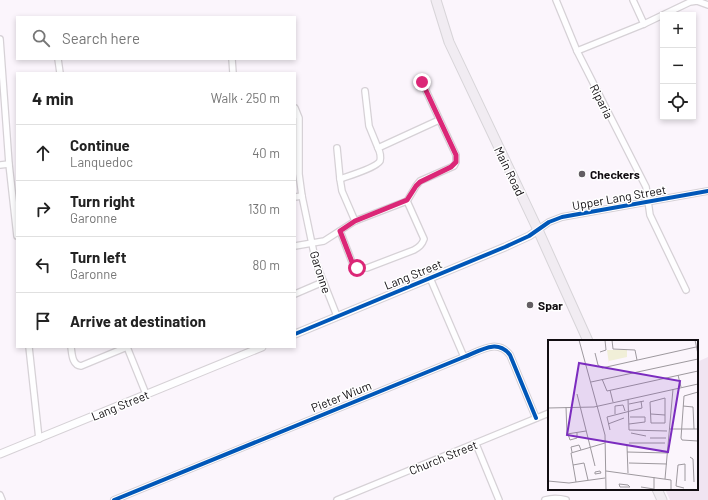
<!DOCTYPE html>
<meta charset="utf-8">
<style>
body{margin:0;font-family:Barlow,sans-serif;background:#f2f2f2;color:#222}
.controls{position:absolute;right:12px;top:12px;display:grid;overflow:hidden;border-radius:0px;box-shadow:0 2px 6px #0003}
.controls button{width:36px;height:36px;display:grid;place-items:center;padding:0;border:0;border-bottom:1px solid #e0e0e0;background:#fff;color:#222;font:20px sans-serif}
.stop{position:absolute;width:12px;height:12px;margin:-9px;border:3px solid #db2777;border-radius:50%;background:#fff}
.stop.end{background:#db2777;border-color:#fff;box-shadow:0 1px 4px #0008}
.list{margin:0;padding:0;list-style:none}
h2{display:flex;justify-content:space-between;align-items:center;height:52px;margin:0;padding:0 16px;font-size:17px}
h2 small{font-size:13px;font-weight:400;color:#767676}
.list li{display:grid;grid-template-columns:26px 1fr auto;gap:12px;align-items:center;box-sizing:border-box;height:56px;padding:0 16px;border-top:1px solid #e0e0e0}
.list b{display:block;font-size:15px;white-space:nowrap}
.list p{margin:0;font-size:13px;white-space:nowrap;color:#767676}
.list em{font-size:13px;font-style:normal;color:#767676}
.icon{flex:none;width:22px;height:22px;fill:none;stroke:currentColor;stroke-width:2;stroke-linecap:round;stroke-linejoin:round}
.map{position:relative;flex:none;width:708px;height:500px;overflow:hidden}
.search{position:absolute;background:#fff;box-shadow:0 2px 6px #0003;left:16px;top:16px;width:280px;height:44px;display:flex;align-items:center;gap:10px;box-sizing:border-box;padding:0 14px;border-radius:0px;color:#767676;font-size:15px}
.panel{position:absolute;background:#fff;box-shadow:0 2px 6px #0003;left:16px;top:72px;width:280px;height:276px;border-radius:0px}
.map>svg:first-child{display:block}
</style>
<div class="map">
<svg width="708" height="500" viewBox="0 0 708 500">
<rect width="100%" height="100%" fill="#fbf5fc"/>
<polygon fill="#f0e4f1" points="708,357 708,500 670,500 665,489 697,489 697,362"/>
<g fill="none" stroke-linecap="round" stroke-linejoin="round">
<g stroke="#d6d1d6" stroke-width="8">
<g id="minor">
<polyline points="556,0 577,51 646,187 650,215 686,290"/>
<polyline points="633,0 644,24"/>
<polyline points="0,39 9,164 17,236"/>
<polyline points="577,51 644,24 690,2 697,1 708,5"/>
<polyline points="58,59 60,73"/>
<polyline points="232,59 233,73"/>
<polyline points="365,91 369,126 378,148"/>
<polyline points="295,108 299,118 299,174 302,196 316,263 337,316"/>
<polyline points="337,148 340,179 342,191 355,221"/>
<polyline points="0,165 9,164"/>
<path d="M340,179C348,176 376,168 380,161C381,157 380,152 378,148L439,120"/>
<polyline points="295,197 302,196"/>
<polyline points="538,230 549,222 562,217 708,191"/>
<path d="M340,231L352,262L357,268H367L414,250C419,247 422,245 424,239L407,201"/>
<polyline points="295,246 324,241 355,221 407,201 416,186 420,181 454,166 456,162 456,155 422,82"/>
<polyline points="430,278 464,357"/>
<polyline points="295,294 323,282"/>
<polyline points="29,347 39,439"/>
<path d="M71,347C72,354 72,365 81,366L127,347"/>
<polyline points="127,347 146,394"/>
<polyline points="476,444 499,500"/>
<polyline points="0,495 2,500"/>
<path d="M114,500L464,357C480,351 497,338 510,355L536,418"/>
<polyline points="337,500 549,413"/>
<path d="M545,500C552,498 558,498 566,500"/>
</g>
</g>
<g stroke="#d6d1d6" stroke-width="9">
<g id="tertiary">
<polyline points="295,334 505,247 529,236 538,230"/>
<polyline points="0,454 262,347"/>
</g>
</g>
<g stroke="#d7d4d8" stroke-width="11">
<g id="primary">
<polyline points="436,0 449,42 538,230 588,341"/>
<polyline points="657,489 662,500"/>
</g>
</g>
<use href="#minor" stroke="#fefeff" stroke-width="5.5"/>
<use href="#tertiary" stroke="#fefeff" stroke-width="7"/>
<use href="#primary" stroke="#f1ecf2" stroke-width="9"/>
<g stroke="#fff" stroke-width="6">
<g id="cycleway">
<polyline points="295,334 505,247 529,236 549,222 562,217 708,191"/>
<path d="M114,500L464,357C480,351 497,338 510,355L536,418"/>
</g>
</g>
<use href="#cycleway" stroke="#0057b8" stroke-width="4"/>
</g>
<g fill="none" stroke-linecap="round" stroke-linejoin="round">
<polyline stroke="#db2777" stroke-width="5" points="357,268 352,262 340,231 355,221 407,200 416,186 420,182 451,167 456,162 456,155 422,82"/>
</g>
<g fill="#635e63" stroke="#fff" stroke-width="1.5">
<circle cx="582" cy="174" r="4"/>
<circle cx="530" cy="305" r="4"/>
</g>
<g text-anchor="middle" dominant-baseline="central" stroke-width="3" stroke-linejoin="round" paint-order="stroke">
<g font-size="12" fill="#110d11" stroke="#fff">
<text transform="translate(602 101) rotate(63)">Riparia</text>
<text transform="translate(510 171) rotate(64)">Main Road</text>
<text transform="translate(619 197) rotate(-10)">Upper Lang Street</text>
<text transform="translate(321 272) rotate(72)">Garonne</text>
<text transform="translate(413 274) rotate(-22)">Lang Street</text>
<text transform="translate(341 396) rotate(-22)">Pieter Wium</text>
<text transform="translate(120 405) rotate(-22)">Lang Street</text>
<text transform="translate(443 457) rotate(-22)">Church Street</text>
</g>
<g font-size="12" font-weight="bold" fill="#110d11" stroke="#fff" text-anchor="start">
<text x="590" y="174">Checkers</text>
<text x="538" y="305">Spar</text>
</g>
</g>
<g transform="translate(548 340)">
<rect width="150" height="150" fill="#fbf5fc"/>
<path d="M59,10H79V17L61,21V24Z" fill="#f1efd8"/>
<path fill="none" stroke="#9d989e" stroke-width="1" d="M31,0L57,95L58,150M64,0L65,9L87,10L89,20M147,0L150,14M52,12L58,10L57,0M47,13L50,25L54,28L148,7M130,35L133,47M54,39L59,51L150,31M43,42L150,19M62,50L65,62M150,52L136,56L133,98L134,100L150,101M29,54L47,126M117,58V83H103L102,62ZM80,59L81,90L119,91M81,64L96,61M135,66L145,67L146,89M18,67L19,94L38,91M0,68L46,67L150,44M67,74V66L75,65L77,71M103,74L117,75M60,84L76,78M81,84L97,82V77H82M122,89H150M62,90L59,77L94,68L93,61M83,93L98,96M20,94L22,100L29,98V93M102,98H118M81,103H117M79,106L80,133M24,112L23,107L31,105L33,110M79,112L120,113M142,117L145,119L146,142M81,123L119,124M25,125L36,123L40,140M52,131L53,133L47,134V132ZM58,131L123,140V150M117,139L125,49M0,141L21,143L57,138M28,142L23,113L57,103M71,144L80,145L82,147H72ZM93,147L106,149M136,148L128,146L130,125L137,124V141M106,150V137"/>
<path fill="#7b2cbf" fill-opacity="0.15" stroke="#7b2cbf" stroke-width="2" d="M31,23L132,41L120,112L19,95Z"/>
<rect width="150" height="150" fill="none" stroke="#110d11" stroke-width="2"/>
</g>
</svg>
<div class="controls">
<button>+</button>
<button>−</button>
<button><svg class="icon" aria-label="locate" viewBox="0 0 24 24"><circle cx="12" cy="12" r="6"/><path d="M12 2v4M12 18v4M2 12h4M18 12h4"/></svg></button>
</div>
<div class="stop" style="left:357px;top:268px"></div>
<div class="stop end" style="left:422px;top:82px"></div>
<div class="search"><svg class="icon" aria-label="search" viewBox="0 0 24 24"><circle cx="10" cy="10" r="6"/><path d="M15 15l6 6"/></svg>Search here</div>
<section class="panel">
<h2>4 min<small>Walk · 250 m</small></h2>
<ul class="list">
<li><svg class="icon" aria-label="ahead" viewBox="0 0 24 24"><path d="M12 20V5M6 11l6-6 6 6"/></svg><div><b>Continue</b><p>Lanquedoc</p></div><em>40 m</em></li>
<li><svg class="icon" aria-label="right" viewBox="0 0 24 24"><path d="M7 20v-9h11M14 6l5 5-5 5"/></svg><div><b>Turn right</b><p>Garonne</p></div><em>130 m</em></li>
<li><svg class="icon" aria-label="left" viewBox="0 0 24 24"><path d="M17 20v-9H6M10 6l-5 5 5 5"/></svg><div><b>Turn left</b><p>Garonne</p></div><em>80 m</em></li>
<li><svg class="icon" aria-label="arrive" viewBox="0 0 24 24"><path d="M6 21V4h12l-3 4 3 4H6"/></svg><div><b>Arrive at destination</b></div></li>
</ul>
</section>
</div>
